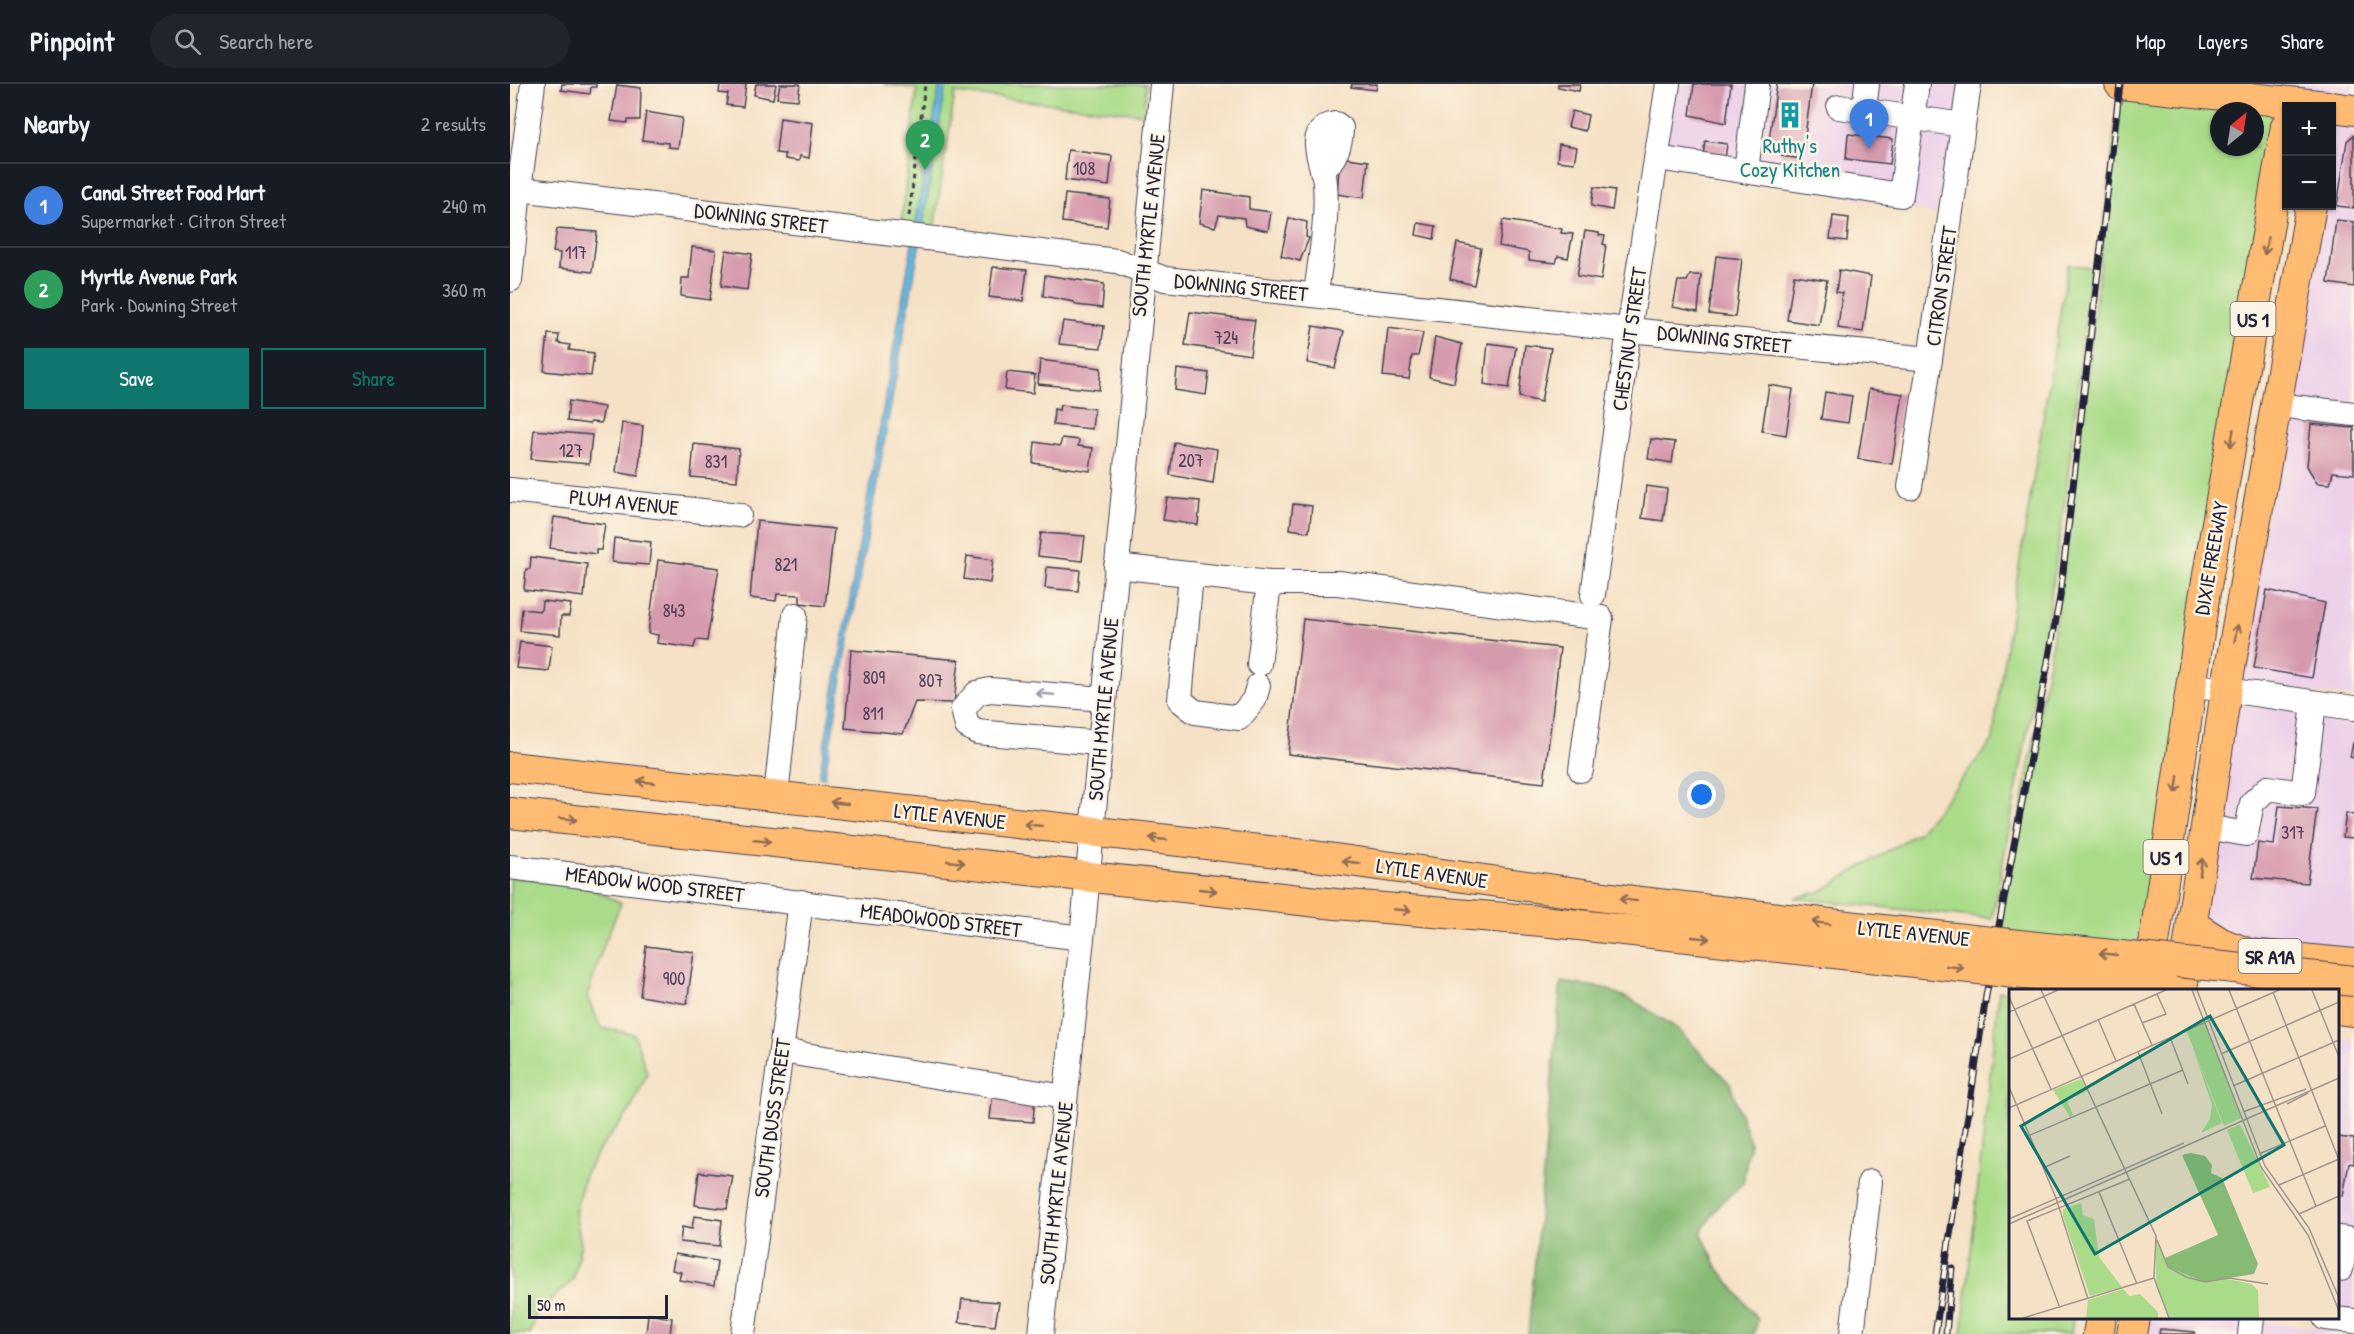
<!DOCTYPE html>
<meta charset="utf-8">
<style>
body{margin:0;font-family:"Patrick Hand",sans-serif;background:#20242c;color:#f1f3f6}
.controls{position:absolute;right:18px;top:18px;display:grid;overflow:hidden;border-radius:0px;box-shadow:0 2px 4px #0004}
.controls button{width:54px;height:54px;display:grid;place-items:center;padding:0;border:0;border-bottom:2px solid #363941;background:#171b24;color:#f1f3f6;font:30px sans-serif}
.compass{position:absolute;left:1700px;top:18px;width:54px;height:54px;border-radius:50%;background:#171b24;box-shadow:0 2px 4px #0004;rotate:30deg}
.scale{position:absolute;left:18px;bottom:15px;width:140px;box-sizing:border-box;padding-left:6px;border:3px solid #22223b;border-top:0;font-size:16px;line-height:21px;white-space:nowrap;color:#22223b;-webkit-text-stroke:4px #fcf5e5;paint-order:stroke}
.you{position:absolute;left:1192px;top:711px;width:21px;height:21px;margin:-15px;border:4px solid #fff;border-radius:50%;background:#1a73e8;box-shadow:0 0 0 9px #1a73e833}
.badge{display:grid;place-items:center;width:39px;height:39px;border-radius:50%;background:#0f766e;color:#fff;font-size:20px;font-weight:700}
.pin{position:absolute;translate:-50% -50px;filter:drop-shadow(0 2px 3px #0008)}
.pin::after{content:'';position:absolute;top:32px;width:21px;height:18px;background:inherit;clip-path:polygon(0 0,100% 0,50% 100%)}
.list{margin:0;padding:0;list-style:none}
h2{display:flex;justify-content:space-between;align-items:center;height:78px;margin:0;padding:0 24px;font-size:26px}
h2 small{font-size:20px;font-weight:400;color:#9ea1a6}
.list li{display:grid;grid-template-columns:39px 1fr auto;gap:18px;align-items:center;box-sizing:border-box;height:84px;padding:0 24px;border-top:2px solid #363941}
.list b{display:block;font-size:22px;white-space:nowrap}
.list p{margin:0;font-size:20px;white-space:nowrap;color:#9ea1a6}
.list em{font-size:20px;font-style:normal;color:#9ea1a6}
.actions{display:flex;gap:12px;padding:18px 24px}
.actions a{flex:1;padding:14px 0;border:2px solid #0f766e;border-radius:0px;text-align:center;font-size:21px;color:#0f766e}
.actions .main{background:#0f766e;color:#fff}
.icon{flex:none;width:33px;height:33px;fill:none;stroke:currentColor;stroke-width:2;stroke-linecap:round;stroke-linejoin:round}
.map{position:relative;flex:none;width:1844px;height:1250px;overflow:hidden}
header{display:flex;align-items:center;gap:36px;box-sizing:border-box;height:84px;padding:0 30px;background:#171b24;border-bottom:2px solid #363941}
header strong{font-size:28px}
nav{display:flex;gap:33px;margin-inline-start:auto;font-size:21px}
.search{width:420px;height:54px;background:#20242c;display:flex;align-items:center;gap:15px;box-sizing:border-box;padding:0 21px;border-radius:33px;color:#9ea1a6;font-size:22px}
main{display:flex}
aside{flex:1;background:#171b24}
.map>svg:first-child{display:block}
</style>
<header>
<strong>Pinpoint</strong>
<div class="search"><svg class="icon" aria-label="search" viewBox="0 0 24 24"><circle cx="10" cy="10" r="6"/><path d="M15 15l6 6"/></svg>Search here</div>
<nav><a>Map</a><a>Layers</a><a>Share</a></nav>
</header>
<main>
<aside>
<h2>Nearby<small>2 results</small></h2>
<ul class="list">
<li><span class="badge" style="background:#3f7fe0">1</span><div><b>Canal Street Food Mart</b><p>Supermarket · Citron Street</p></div><em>240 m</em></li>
<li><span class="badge" style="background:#2e9e5b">2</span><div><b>Myrtle Avenue Park</b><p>Park · Downing Street</p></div><em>360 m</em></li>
</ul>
<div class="actions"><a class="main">Save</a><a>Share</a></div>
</aside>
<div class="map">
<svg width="1844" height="1250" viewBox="0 0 1844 1250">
<rect width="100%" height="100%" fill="#fcf5e5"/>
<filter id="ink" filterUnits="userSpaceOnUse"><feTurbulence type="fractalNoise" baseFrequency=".0167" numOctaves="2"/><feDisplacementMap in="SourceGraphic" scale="12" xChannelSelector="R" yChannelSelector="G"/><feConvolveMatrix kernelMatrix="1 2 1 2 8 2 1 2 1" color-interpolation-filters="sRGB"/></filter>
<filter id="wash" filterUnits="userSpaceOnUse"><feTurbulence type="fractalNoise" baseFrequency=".008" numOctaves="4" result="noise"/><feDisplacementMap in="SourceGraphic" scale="24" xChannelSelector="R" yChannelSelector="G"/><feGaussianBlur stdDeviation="1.35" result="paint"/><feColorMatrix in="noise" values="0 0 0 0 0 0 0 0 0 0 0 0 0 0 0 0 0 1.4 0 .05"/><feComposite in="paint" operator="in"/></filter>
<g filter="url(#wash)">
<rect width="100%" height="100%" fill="#f5e1c5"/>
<g fill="#edd1e9">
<polygon points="1158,0 1459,0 1440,133 1147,74"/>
<polygon points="1610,0 1844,0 1844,330 1767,321 1801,122 1822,122 1822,22"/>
<polygon points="1774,332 1844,341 1844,614 1728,598"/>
<polygon points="1725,619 1844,635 1844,870 1749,861 1693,835"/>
<polygon points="1828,955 1844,956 1844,1226 1828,1224"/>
<polygon points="1635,1234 1720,1234 1844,1248 1844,1250 1632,1250"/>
</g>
<g fill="#aadb89" stroke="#667e62" stroke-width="1.5" fill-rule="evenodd">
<polygon points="635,0 634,30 445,9 424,145 391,143 407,5 373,0"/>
<path d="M1610,0L1781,19L1642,870L1486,859L1540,572L1564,409ZM1709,27H1745V63H1709Z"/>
<polygon points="1558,180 1581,184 1556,409 1532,571 1482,835 1285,814 1310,808 1409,748 1483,656 1489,607"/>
<polygon points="0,793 75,802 111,819 94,860 77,913 91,944 124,950 137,989 121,1025 89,1066 75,1089 65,1129 71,1160 63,1196 26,1229 21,1250 0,1250"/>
<polygon points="1489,907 1500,908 1500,1234 1563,1234 1561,1250 1452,1250"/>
</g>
<polygon fill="#87bb75" stroke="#546e58" stroke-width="1.5" points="1051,898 1094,904 1124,917 1168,945 1220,1000 1240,1058 1233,1099 1210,1120 1191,1148 1206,1181 1248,1236 1244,1250 1018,1250"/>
<polygon fill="#68bae4" stroke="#456e90" stroke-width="1.5" points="430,0 436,0 413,141 314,694 309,693"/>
<g id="blocks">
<g fill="#d69aad">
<polygon points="52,0 86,0 86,3 81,3 80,10 51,6"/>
<polygon points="210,0 236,0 233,23 216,21 218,10 209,9"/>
<polygon points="246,0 266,0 263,15 244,11"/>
<polygon points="270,0 290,0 288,16 267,14"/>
<polygon points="842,0 867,0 866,6 841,3"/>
<polygon points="1048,0 1070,0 1069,7 1048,3"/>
<polygon points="1184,0 1221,0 1216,39 1180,31"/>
<polygon points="1267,0 1302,0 1292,75 1271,72 1272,65 1258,63"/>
<polygon points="107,1 131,4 130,36 118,36 117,39 101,37"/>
<polygon points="1062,27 1078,31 1075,47 1058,43"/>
<polygon points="136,28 172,34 168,64 158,63 158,59 132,56"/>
<polygon points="270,34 303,39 299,74 290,72 289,77 275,75 275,70 266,69"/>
<polygon points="1338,50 1383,55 1380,80 1336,75"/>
<polygon points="1844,51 1844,124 1827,122 1837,57"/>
<polygon points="1195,57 1217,60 1215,75 1193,72"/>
<polygon points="1049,60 1067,63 1064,79 1047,77"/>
<polygon points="558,66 602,72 599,102 555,96"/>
<polygon points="830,73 858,77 854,114 827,110"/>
<polygon points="1084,103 1105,106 1102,126 1081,122"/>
<polygon points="693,106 739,113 739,125 761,128 758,147 735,142 734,134 709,131 705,143 689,139"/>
<polygon points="555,110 600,115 597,143 552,138"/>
<polygon points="1323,132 1339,134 1337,157 1320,155"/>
<polygon points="779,134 797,138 796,153 799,154 790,177 771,172"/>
<polygon points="993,136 1052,145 1051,149 1063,150 1058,174 1048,172 1046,179 1019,176 1019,168 989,162"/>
<polygon points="1826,136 1844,138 1844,203 1818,199"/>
<polygon points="908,139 926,142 924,155 906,151"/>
<polygon points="47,145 87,148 82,188 49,184 50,169 43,168"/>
<polygon points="1075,147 1089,149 1089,151 1095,152 1093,160 1096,161 1091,196 1067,192"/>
<polygon points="947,159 971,164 964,201 940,195"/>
<polygon points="182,163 206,166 200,216 171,212 172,194 179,194"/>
<polygon points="216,166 242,170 237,206 211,202"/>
<polygon points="1206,172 1232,175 1225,233 1199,230"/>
<polygon points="483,183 517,186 513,217 479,213"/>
<polygon points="1329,186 1361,192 1353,248 1328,244 1332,209 1326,208"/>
<polygon points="535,191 594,200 592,224 566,221 564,218 533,212"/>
<polygon points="1180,191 1191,191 1188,228 1163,223 1168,197 1177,197"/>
<polygon points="1284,191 1317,196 1309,241 1277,236"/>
<polygon points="680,228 745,236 740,271 675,261"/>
<polygon points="553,237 594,242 591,264 549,260"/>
<polygon points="803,242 834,247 825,284 797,279"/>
<polygon points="878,244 913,249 908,272 902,272 899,295 873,292"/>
<polygon points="38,250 49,251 48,259 60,261 59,266 84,269 81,292 34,287"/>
<polygon points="925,253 952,260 944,299 919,293"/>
<polygon points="978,259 1006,263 999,304 974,300"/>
<polygon points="1015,261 1041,264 1031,318 1009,313"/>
<polygon points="530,276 591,284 589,306 528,300"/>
<polygon points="667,285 699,289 696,311 665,306"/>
<polygon points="497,288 525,291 523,309 495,306"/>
<polygon points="1259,301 1283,305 1276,351 1252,347"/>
<polygon points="1359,305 1393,310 1382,380 1348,375"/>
<polygon points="1315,308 1342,312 1338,339 1311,335"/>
<polygon points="59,317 94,323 91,339 81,338 79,340 57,337"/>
<polygon points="550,321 584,325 582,345 543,341 544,325 549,326"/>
<polygon points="112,339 133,342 128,392 106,388"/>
<polygon points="1801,340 1844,344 1844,390 1823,388 1820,400 1807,399 1797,382"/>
<polygon points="24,346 82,351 79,380 21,375"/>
<polygon points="552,354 569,356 568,362 583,364 580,387 523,379 525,358 550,362"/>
<polygon points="1141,355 1165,358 1162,379 1138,375"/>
<polygon points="664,358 707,365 703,399 660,391"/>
<polygon points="184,360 229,365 227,397 181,393"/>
<polygon points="1136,402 1157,405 1153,437 1132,434"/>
<polygon points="657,414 690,417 688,441 653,436"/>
<polygon points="783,420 802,422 799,448 780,445"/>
<polygon points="44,433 95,440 91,466 86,466 86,470 40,464"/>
<polygon points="247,437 324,445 315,522 290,519 290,511 267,510 266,517 240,514"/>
<polygon points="531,449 575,452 572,477 528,472"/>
<polygon points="104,454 141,458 139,481 102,478"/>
<polygon points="457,472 483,476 480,499 454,495"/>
<polygon points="21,473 77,480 74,513 14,506 16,485 20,485"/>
<polygon points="148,476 209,484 197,557 186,556 184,564 147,559 148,551 138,549"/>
<polygon points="537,483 570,486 568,507 535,504"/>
<polygon points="1757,506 1815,519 1802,594 1744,584"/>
<polygon points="32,517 61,520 59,532 51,532 50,551 10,547 12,525 31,527"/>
<polygon points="793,535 1050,564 1034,699 778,670"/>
<polygon points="10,558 42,562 39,587 6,584"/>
<polygon points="341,566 449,576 444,619 405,618 393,650 335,644"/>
<polygon points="1843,659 1844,659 1844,674 1840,673"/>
<polygon points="1769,722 1807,725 1797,799 1743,794 1748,759 1764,761"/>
<polygon points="1836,729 1844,731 1844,754 1833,753"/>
<polygon points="136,862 184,868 177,920 130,912"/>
<polygon points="483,1008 525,1012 523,1038 480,1035"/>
<polygon points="1828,1053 1844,1055 1844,1080 1839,1079 1833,1112 1828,1111"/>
<polygon points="189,1088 223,1092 217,1125 185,1121"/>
<polygon points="184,1132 212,1136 209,1162 170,1158 172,1143 182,1145"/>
<polygon points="165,1170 207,1177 204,1202 169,1196 171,1188 162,1186"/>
<polygon points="452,1215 489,1218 485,1242 449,1238"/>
<polygon points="138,1230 162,1234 160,1250 136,1250"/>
<polygon points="1650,1245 1685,1248 1685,1250 1649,1250"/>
</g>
</g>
</g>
<g filter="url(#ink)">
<use href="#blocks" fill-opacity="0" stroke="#423f50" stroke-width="1.5"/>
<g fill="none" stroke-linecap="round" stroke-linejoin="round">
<g stroke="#423f50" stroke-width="26">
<g id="minor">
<polyline points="1329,23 1453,41"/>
<polyline points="1354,26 1357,0"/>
<polyline points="1147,74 1391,111 1407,0"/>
<polyline points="1236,87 1247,0"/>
<polyline points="9,105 607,177 655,195 1119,246 1420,275"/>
<polyline points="0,196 9,105 23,0"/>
<path d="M806,211C810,175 818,136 815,99C814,86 806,71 807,57C808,47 816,41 826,40L831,44C831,61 825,75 812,87"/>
<polyline points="1767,321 1844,330"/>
<polyline points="1400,403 1420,275 1459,0"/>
<polyline points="0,406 229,431"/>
<polyline points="606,482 759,499 828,499 1091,534 1071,686"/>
<polyline points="681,490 670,616 685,628 729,634 744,616 748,602"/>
<polyline points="1083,511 1119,246 1158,0"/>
<polyline points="749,580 759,499"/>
<polyline points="1680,601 1844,624"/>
<polyline points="589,659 467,648 457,642 453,625 467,609 480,606 594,615"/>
<polyline points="266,712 285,531"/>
<polyline points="1697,743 1736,750 1742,719 1758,704 1793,709 1804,619"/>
<polyline points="0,783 572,854"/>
<polyline points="271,967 555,1013"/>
<polyline points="1828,1154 1836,1155 1831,1185 1828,1185"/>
<polyline points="1815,1234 1844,1237"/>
<polyline points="233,1250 291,818"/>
<polyline points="531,1250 572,854 652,0"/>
<polyline points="1342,1250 1360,1098"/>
<polyline points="1740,1250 1742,1234"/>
</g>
</g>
<g stroke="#423f50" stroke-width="32">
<g id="major">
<polyline points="1610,0 1817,22"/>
<polyline points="1822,23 1844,26"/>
<polyline points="0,683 804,772 1131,818 1390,848"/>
<polyline points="0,729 826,820 1032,837 1387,876"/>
<polyline points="1683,841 1711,859 1739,870 1844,880"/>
<polyline points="1638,901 1694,514 1776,42"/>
<polyline points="1672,906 1716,607 1801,122"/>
<polyline points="1828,925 1844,927"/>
<polyline points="1588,1250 1591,1234"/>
<polyline points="1622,1250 1625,1234"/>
</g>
</g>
<polyline stroke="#423f50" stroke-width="3" stroke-dasharray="4.5 4.5" stroke-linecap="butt" points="399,132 415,0"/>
<use href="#minor" stroke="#fff" stroke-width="24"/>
<use href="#major" stroke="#ffbb71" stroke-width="30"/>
<g stroke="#22223b" stroke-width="7">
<g id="rail">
<polyline points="1425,1250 1476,912 1550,513 1610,0"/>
<polyline points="1436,1250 1442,1184"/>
</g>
</g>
<use href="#rail" stroke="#fcf5e5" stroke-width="4.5" stroke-dasharray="14" stroke-linecap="butt"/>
<g stroke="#423f50" stroke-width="32" stroke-linecap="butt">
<g id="major-bridge">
<polyline points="1390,848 1844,897"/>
<polyline points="1387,876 1658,906"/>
</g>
</g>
<use href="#major-bridge" stroke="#ffbb71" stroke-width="30"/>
</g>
<defs><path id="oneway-shaft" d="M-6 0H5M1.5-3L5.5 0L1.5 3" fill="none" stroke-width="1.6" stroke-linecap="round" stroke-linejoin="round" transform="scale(1.5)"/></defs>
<g stroke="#906e56">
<use href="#oneway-shaft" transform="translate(1756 162) rotate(100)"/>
<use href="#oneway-shaft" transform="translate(1722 354) rotate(100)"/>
<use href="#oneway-shaft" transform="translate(1726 549) rotate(-80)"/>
<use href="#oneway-shaft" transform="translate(136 698) rotate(-174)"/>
<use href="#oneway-shaft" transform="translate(1667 700) rotate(98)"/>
<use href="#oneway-shaft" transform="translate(329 719) rotate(-174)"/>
<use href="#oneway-shaft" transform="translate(58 735) rotate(6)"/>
<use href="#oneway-shaft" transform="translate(523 741) rotate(-174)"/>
<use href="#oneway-shaft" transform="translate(648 755) rotate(-174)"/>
<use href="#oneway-shaft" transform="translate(252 757) rotate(6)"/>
<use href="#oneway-shaft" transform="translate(446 778) rotate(6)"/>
<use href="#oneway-shaft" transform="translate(841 778) rotate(-172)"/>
<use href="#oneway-shaft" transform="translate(1691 783) rotate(-82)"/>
<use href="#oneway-shaft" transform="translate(698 806) rotate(6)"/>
<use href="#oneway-shaft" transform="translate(1118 816) rotate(-173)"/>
<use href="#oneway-shaft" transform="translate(892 826) rotate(5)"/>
<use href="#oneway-shaft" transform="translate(1311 839) rotate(-173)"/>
<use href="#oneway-shaft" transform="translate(1191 854) rotate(6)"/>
<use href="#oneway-shaft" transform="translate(1598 870) rotate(-174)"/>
<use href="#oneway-shaft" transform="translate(1445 883) rotate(6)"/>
</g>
<use stroke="#9c9ca7" href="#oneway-shaft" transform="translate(535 610) rotate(-175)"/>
</g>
<defs>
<g id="building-bare" transform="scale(2.07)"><path d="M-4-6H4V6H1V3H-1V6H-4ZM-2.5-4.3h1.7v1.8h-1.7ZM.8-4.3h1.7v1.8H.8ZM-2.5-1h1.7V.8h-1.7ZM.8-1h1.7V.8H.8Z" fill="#0f9aa8" stroke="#fcf5e5" stroke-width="2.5" paint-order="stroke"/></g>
</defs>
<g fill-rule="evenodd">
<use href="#building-bare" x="1280" y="31"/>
</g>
<g text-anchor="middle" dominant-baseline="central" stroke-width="5" stroke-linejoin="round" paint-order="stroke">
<g font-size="18" fill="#4f4058">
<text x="574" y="84">108</text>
<text x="66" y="168">117</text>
<text x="716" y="253">724</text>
<text x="61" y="366">127</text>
<text x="681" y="376">207</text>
<text x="206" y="377">831</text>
<text x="276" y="480">821</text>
<text x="164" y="526">843</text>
<text x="364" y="593">809</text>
<text x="421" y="596">807</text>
<text x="363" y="629">811</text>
<text x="1783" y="748">317</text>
<text x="164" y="894">900</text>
</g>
<g fill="#fcf5e5" stroke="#63616e" stroke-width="1.5">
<rect x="1720.5" y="218" width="45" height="34" rx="4.5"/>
<rect x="1633.5" y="756" width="45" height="34" rx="4.5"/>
<rect x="1728.5" y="855" width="63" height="34" rx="4.5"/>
</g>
<g font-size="20" font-weight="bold" fill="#22223b">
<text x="1743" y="235">US 1</text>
<text x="1656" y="773">US 1</text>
<text x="1760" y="872">SR A1A</text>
</g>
<g font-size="21" fill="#0d838f" stroke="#fcf5e5">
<text x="1280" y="61">Ruthy's<tspan x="1280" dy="24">Cozy Kitchen</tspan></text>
</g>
<g font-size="21" fill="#22223b" stroke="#fcf5e5">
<text transform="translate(251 134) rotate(7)">DOWNING STREET</text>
<text transform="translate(638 141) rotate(-84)">SOUTH MYRTLE AVENUE</text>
<text transform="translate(1431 202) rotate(-82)">CITRON STREET</text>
<text transform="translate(731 203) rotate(6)">DOWNING STREET</text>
<text transform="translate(1119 255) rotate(-82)">CHESTNUT STREET</text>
<text transform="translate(1214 255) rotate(6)">DOWNING STREET</text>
<text transform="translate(114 418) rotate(6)">PLUM AVENUE</text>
<text transform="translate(1701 474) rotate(-80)">DIXIE FREEWAY</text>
<text transform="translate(593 625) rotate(-85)">SOUTH MYRTLE AVENUE</text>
<text transform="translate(440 732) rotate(6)">LYTLE AVENUE</text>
<text transform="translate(922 789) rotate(8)">LYTLE AVENUE</text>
<text transform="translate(145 800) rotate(7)">MEADOW WOOD STREET</text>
<text transform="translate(431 836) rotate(7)">MEADOWOOD STREET</text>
<text transform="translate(1404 849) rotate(6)">LYTLE AVENUE</text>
<text transform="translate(262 1034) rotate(-82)">SOUTH DUSS STREET</text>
<text transform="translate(546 1109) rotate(-84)">SOUTH MYRTLE AVENUE</text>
</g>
</g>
<g transform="translate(1499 905)">
<rect width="330" height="330" fill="#f5e1c5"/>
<path d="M196,33L232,129L215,137L177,41ZM185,62L213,134L192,144L201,130L203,116ZM72,90L79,102L58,111L64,126L61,128L44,101ZM231,135L261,198L244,204L218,141ZM72,214L74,226L85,230L90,268L113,298L81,307L54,227V220ZM147,247L159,278L243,295L249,302L250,329H160L147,297ZM114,300L121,307L131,305L149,323V329H77L79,311Z" fill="#aadb89"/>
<path d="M182,164L196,167L203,176L202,184L213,189L249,275L245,285L196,293L159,278L156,269L209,246L173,166Z" fill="#87bb75"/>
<path fill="none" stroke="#a1958e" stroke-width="1.5" d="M32,1L147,247L145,289L160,329M183,1L252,178L299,246L330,322M188,1L256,177L300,239L330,309M220,1L307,217M303,1L330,68M264,3L330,171M0,8L42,100M125,15L143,56M0,23L49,1M89,30L107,72M133,34L157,25L148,5M161,48L179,95M129,63L153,125M212,65L330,13M0,70L157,1M224,97L330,51M0,98L47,209L79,310M278,115L299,104M0,119L270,1M234,123L297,100M19,147L174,81M250,165L316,137M34,179L61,167M270,196L330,170M90,203L128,295M290,225L330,207M0,230L175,154M0,235L330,89M148,251L159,278L177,288L196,293L220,289L259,295M51,319L18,232L121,190M14,329L145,289"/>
<path fill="#0f766e" fill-opacity="0.15" stroke="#0f766e" stroke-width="3" d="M201,27L275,156L86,265L12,137Z"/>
<rect width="330" height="330" fill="none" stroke="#22223b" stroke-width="3"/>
</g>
</svg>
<div class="controls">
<button>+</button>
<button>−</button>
</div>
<svg class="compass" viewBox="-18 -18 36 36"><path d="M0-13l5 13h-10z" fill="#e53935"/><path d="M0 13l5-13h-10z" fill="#9ea1a6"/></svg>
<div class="scale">50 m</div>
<div class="you"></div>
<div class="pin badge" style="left:1359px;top:65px;background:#3f7fe0">1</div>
<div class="pin badge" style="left:415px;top:86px;background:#2e9e5b">2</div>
</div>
</main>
